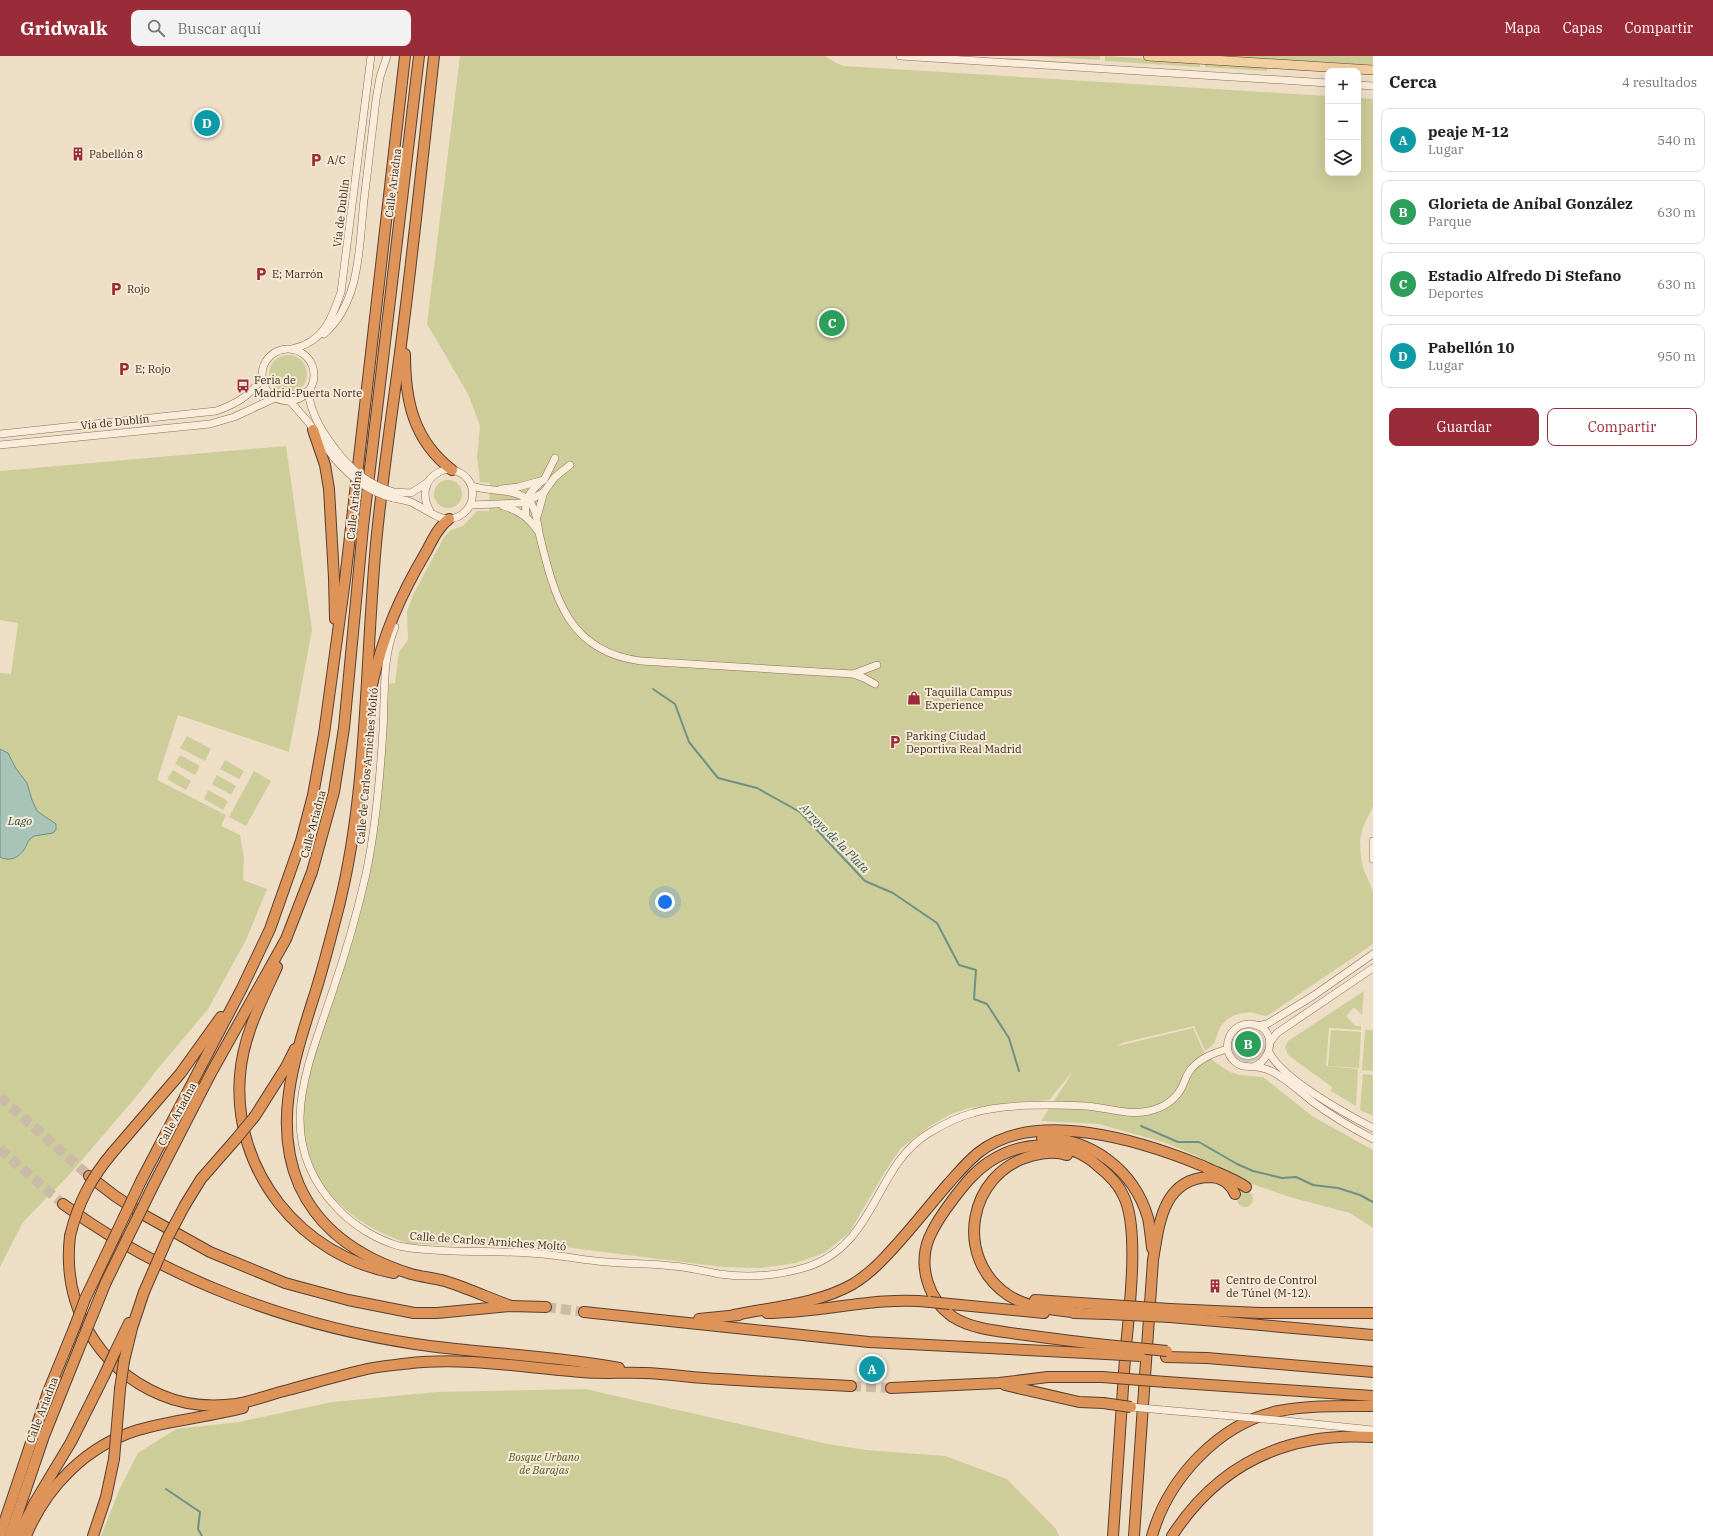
<!DOCTYPE html>
<html lang="es">
<meta charset="utf-8">
<style>
body{margin:0;font-family:"IBM Plex Serif",serif;background:#f2f2f2;color:#222}
.controls{position:absolute;right:12px;top:12px;display:grid;overflow:hidden;border-radius:8px;box-shadow:0 4px 16px #0002}
.controls button{width:36px;height:36px;display:grid;place-items:center;padding:0;border:0;border-bottom:1px solid #e0e0e0;background:#fff;color:#222;font:20px sans-serif}
.you{position:absolute;left:665px;top:846px;width:14px;height:14px;margin:-10px;border:3px solid #fff;border-radius:50%;background:#1a73e8;box-shadow:0 0 0 6px #1a73e833}
.badge{display:grid;place-items:center;width:26px;height:26px;border-radius:50%;background:#9a2b38;color:#fff;font-size:13px;font-weight:700}
.pin{position:absolute;translate:-50% -50%;border:2px solid #fff;box-shadow:0 1px 4px #0006}
.list{margin:0;padding:0;list-style:none}
h2{display:flex;justify-content:space-between;align-items:center;height:52px;margin:0;padding:0 16px;font-size:17px}
h2 small{font-size:13px;font-weight:400;color:#767676}
.list li{display:grid;grid-template-columns:26px 1fr auto;gap:12px;align-items:center;box-sizing:border-box;height:64px;margin:0 8px 8px;padding:0 8px;border:1px solid #e0e0e0;border-radius:8px}
.list b{display:block;font-size:15px;white-space:nowrap}
.list p{margin:0;font-size:13px;white-space:nowrap;color:#767676}
.list em{font-size:13px;font-style:normal;color:#767676}
.actions{display:flex;gap:8px;padding:12px 16px}
.actions a{flex:1;padding:9px 0;border:1px solid #9a2b38;border-radius:8px;text-align:center;font-size:14px;color:#9a2b38}
.actions .main{background:#9a2b38;color:#fff}
.icon{flex:none;width:22px;height:22px;fill:none;stroke:currentColor;stroke-width:2;stroke-linecap:round;stroke-linejoin:round}
.map{position:relative;flex:none;width:1373px;height:1480px;overflow:hidden}
header{display:flex;align-items:center;gap:24px;box-sizing:border-box;height:56px;padding:0 20px;background:#9a2b38;color:#fff}
header strong{font-size:19px}
nav{display:flex;gap:22px;margin-inline-start:auto;font-size:14px}
.search{width:280px;height:36px;background:#f2f2f2;display:flex;align-items:center;gap:10px;box-sizing:border-box;padding:0 14px;border-radius:8px;color:#767676;font-size:15px}
main{display:flex}
aside{flex:1;background:#fff}
.map>svg:first-child{display:block}
</style>
<header>
<strong>Gridwalk</strong>
<div class="search"><svg class="icon" aria-label="search" viewBox="0 0 24 24"><circle cx="10" cy="10" r="6"/><path d="M15 15l6 6"/></svg>Buscar aquí</div>
<nav><a>Mapa</a><a>Capas</a><a>Compartir</a></nav>
</header>
<main>
<div class="map">
<svg width="1373" height="1480" viewBox="0 0 1373 1480">
<rect width="100%" height="100%" fill="#efdec6"/>
<g fill="#cdcd9a">
<path d="M460,0H825L836,7L844,10L1328,40V117H1358V42L1373,43V750L1363,771L1360,785L1361,802L1364,814L1373,835V888L1267,960C1262,960 1259,958 1254,957C1241,955 1224,961 1219,974C1214,986 1217,987 1205,995L1194,970L1122,987L1118,990L1193,972L1204,996L1215,1006L1230,1016L1239,1019L1263,1021L1312,1060L1373,1094V1172L1350,1157L1293,1142L1243,1125L1197,1100L1166,1087L1099,1068L1041,1065L1074,1014L1049,1044L1016,1046L969,1052L951,1058L930,1070L901,1092L886,1114L849,1177L824,1197L796,1207L761,1212L723,1211L556,1190L411,1188C341,1166 298,1120 304,1043C307,1017 318,990 326,965C339,928 352,892 361,854C379,780 385,704 389,628L395,627L399,596L408,584L407,556L413,539L444,481L451,474L463,470L477,455H489L490,427L480,426L477,401L480,370L468,338L427,268Z"/>
<polygon points="1034,0 1100,0 1100,4"/>
<polygon points="1105,0 1200,6 1200,11 1105,5"/>
<polygon points="1221,0 1373,0 1373,9"/>
<polygon points="1005,2 1099,8 1099,10 1005,4"/>
<polygon points="1205,7 1267,11 1267,15 1205,11"/>
<circle cx="288" cy="318" r="19"/>
<polygon points="286,390 312,574 289,696 178,659 157,724 226,759 221,770 240,779 244,802 243,824 267,833 246,884 208,953 156,1015 136,1041 70,1118 23,1166 0,1211 0,617 11,618 18,567 0,564 0,415"/>
<circle cx="448" cy="438" r="14"/>
<polygon points="187,680 211,693 205,705 180,692"/>
<polygon points="180,699 200,710 195,719 175,708"/>
<polygon points="225,704 244,715 239,723 220,713"/>
<polygon points="173,714 191,725 186,734 167,723"/>
<polygon points="254,715 271,725 246,770 229,761"/>
<polygon points="217,719 236,730 231,739 212,728"/>
<polygon points="208,734 228,745 223,754 204,743"/>
<polygon points="1364,935 1362,959 1356,953 1353,952 1346,960 1355,970 1361,970 1361,974 1329,972 1326,1010 1358,1013 1356,1050 1331,1035 1332,1031 1288,999 1285,991 1288,985"/>
<polygon points="1331,974 1361,976 1359,1012 1328,1010"/>
<polygon points="1365,974 1373,974 1373,1015 1362,1014"/>
<circle cx="1248" cy="989" r="13"/>
<polygon points="1363,1018 1373,1019 1373,1060 1360,1054"/>
<circle cx="1245" cy="1143" r="8"/>
<polygon points="585,1333 828,1388 866,1394 945,1400 1007,1423 1056,1473 1059,1480 101,1480 120,1432 138,1397 176,1373 239,1366 332,1346 437,1336"/>
</g>
<path fill="#a8c3b8" stroke="#6e9185" d="M0,693L8,697L15,711L27,727L32,744L37,755L56,768V774L53,777L34,780L28,785C25,797 13,808 0,801Z"/>
<g fill="none" stroke-linecap="round" stroke-linejoin="round">
<g stroke="#6e9185" stroke-width="2">
<polyline points="653,633 675,648 689,686 718,722 757,732 800,756 865,825 893,837 937,867 959,909 976,914 974,943 987,948 1009,982 1019,1015"/>
<polyline points="1141,1070 1178,1086 1199,1086 1237,1108 1253,1115 1282,1122 1296,1121 1313,1129 1338,1132 1360,1139 1373,1146"/>
<polyline points="166,1433 200,1456 198,1473 202,1480"/>
</g>
<g stroke="#cbbaa5" stroke-width="10" stroke-dasharray="10 5" stroke-linecap="butt">
<polyline points="0,1041 89,1120"/>
<polyline points="0,1093 63,1148"/>
<polyline points="546,1251 584,1256"/>
<polyline points="851,1330 891,1332"/>
</g>
<g stroke="#8b6f5c" stroke-width="8">
<g id="minor">
<polyline points="900,0 1328,27"/>
<polyline points="1358,29 1373,30"/>
<path d="M324,278C361,246 359,189 364,144C368,111 372,77 376,44L380,21L387,0"/>
<path d="M292,293C323,286 331,265 341,236L371,0"/>
<circle cx="288" cy="319" r="26"/>
<path d="M308,335C311,360 324,379 339,398"/>
<polyline points="290,345 309,367 334,402"/>
<path d="M0,378L216,355C236,348 250,340 262,322"/>
<polyline points="0,389 210,368 234,361 275,342"/>
<path d="M472,430C487,436 516,432 528,444C537,452 537,469 540,481C555,543 569,596 641,605L853,618L864,622L875,628"/>
<polyline points="501,433 518,431 544,424 555,402"/>
<polyline points="394,436 411,437 428,426"/>
<path d="M393,442C399,443 405,444 411,446C422,451 438,464 449,463C479,460 481,418 451,414C447,413 443,414 439,416C423,424 422,441 430,455"/>
<polyline points="471,449 521,447 532,443 544,436 555,421 570,409"/>
<path d="M503,450C518,454 529,461 537,474"/>
<path d="M526,461C524,443 529,436 542,425"/>
<polyline points="537,461 544,436"/>
<path d="M395,571C382,602 385,640 383,674C380,723 376,771 366,818C357,858 346,896 333,934C308,1011 271,1084 338,1153C353,1169 377,1184 399,1190C417,1194 436,1194 455,1195C487,1196 520,1195 551,1199C570,1201 589,1205 607,1206C629,1208 650,1207 672,1210C688,1211 703,1215 719,1218C749,1222 778,1220 807,1211C877,1188 874,1110 929,1077C942,1069 958,1061 973,1057C1000,1048 1055,1048 1085,1050C1106,1051 1127,1060 1149,1055C1162,1052 1174,1045 1181,1033C1185,1026 1186,1018 1192,1012C1202,1001 1214,997 1227,993"/>
<polyline points="853,618 877,609"/>
<polyline points="1373,785 1373,803"/>
<polyline points="1257,970 1267,968 1313,940 1373,898"/>
<polyline points="1270,986 1277,977 1373,912"/>
<path d="M1269,996C1282,1023 1346,1058 1373,1072"/>
<path d="M1255,1010C1276,1000 1275,968 1249,968C1230,968 1220,992 1234,1005C1241,1012 1248,1010 1256,1011C1261,1011 1266,1013 1271,1015C1286,1022 1300,1036 1313,1046C1332,1060 1352,1072 1373,1083"/>
<polyline points="1163,1354 1221,1359"/>
<polyline points="1286,1365 1373,1374"/>
</g>
</g>
<g stroke="#593e30" stroke-width="10">
<polyline id="major" points="1148,0 1373,14"/>
</g>
<g stroke="#593e30" stroke-width="12">
<g id="highway">
<path d="M434,0C424,88 415,177 404,265C395,339 383,413 376,488C365,607 368,734 339,850C332,877 325,905 317,931C297,995 271,1064 299,1129C320,1176 363,1203 411,1218C422,1221 434,1222 445,1225C467,1232 489,1242 511,1250"/>
<path d="M405,298C405,344 413,384 452,414"/>
<polyline points="313,374 325,409 329,433 334,522 335,563"/>
<path d="M372,629C383,579 400,540 426,496C432,485 438,471 449,463"/>
<path d="M277,911C261,946 243,980 240,1019C232,1115 301,1200 394,1217"/>
<polyline points="255,1060 286,1011 295,993"/>
<path d="M1042,1082C1091,1082 1134,1114 1148,1162C1150,1172 1151,1183 1152,1192"/>
<polyline points="113,1096 180,1018 221,961"/>
<path d="M1067,1099C1056,1095 1042,1097 1031,1100C968,1117 953,1202 1008,1239C1029,1253 1057,1254 1081,1257"/>
<polyline points="89,1120 115,1140 144,1159 210,1196 285,1227 348,1244 414,1257 437,1257 511,1250 546,1251"/>
<polyline points="142,1123 242,932 270,873 301,785 313,739 324,678 345,524 405,0"/>
<polyline points="153,1130 211,1017 286,883 312,816 334,736 344,672 363,471 419,0"/>
<path d="M63,1148C165,1223 290,1269 415,1288C482,1298 552,1299 619,1312"/>
<polyline points="185,1149 201,1123 236,1083"/>
<path d="M70,1180C62,1249 97,1312 161,1339C184,1349 212,1351 236,1348C254,1345 271,1338 288,1334C314,1327 341,1319 367,1313C381,1310 397,1309 411,1307C466,1301 527,1312 582,1316C603,1318 624,1316 645,1317C670,1318 695,1322 721,1323C764,1326 808,1328 851,1330"/>
<polyline points="85,1243 97,1218"/>
<polyline points="1035,1244 1110,1249"/>
<polyline points="950,1248 1044,1257"/>
<polyline points="1170,1253 1260,1257 1373,1257"/>
<polyline points="584,1256 869,1286 1106,1298"/>
<path d="M767,1257C822,1257 876,1240 930,1246"/>
<polyline points="1074,1257 1108,1258"/>
<polyline points="93,1258 106,1226"/>
<path d="M734,1259C773,1251 818,1248 853,1228C866,1220 877,1210 887,1199C909,1176 928,1151 948,1128C957,1118 967,1106 978,1097C1035,1051 1142,1085 1203,1110C1217,1117 1233,1122 1246,1131"/>
<polyline points="1170,1261 1373,1279"/>
<polyline points="699,1263 739,1259"/>
<path d="M1106,1289C1077,1286 1047,1282 1018,1278C997,1275 972,1273 953,1261C928,1244 918,1210 929,1182C935,1168 944,1155 954,1142C964,1129 974,1116 989,1106C1022,1084 1068,1083 1098,1110C1108,1118 1118,1127 1123,1139C1141,1172 1128,1263 1125,1302C1121,1362 1117,1421 1113,1480"/>
<polyline points="115,1296 129,1267"/>
<polyline points="1166,1301 1207,1302 1373,1316"/>
<polyline points="124,1305 132,1272 144,1236"/>
<polyline points="1166,1326 1373,1340"/>
<polyline points="1005,1329 1079,1346 1103,1347"/>
<polyline points="891,1332 999,1327 1048,1321 1102,1321"/>
<polyline points="117,1369 120,1333"/>
<polyline points="0,1479 48,1336 75,1270"/>
<polyline points="10,1480 44,1380 82,1285"/>
<polyline points="18,1480 35,1446 71,1386 104,1320"/>
<path d="M26,1480C46,1431 86,1390 138,1374C172,1364 208,1361 243,1352"/>
<polyline points="93,1480 106,1441 114,1403"/>
<path d="M1134,1480L1153,1204C1159,1169 1162,1123 1209,1121C1222,1121 1230,1127 1235,1138"/>
<path d="M1152,1480C1168,1423 1219,1367 1279,1355C1309,1349 1342,1350 1373,1350"/>
<path d="M1172,1480C1219,1407 1287,1376 1373,1381"/>
</g>
</g>
<use href="#minor" stroke="#f9ecda" stroke-width="7"/>
<use href="#major" stroke="#f2cf9f" stroke-width="9"/>
<use href="#highway" stroke="#de9458" stroke-width="10"/>
<g stroke="#8b6f5c" stroke-width="8" stroke-linecap="butt">
<g id="minor-bridge">
<path d="M339,398C355,417 370,429 394,436"/>
<path d="M334,402C351,421 368,436 393,442"/>
<polyline points="1131,1351 1163,1354"/>
<polyline points="1221,1359 1286,1365"/>
</g>
</g>
<g stroke="#593e30" stroke-width="12" stroke-linecap="butt">
<g id="highway-bridge">
<polyline points="236,1083 255,1060"/>
<path d="M70,1180C78,1147 91,1122 113,1096"/>
<polyline points="97,1218 142,1123"/>
<polyline points="106,1226 153,1130"/>
<polyline points="144,1236 168,1181 185,1149"/>
<polyline points="930,1246 950,1248"/>
<polyline points="1110,1249 1170,1253"/>
<polyline points="1108,1258 1170,1261"/>
<polyline points="75,1270 85,1243"/>
<polyline points="82,1285 93,1258"/>
<polyline points="1106,1289 1167,1295"/>
<polyline points="1106,1298 1140,1300"/>
<polyline points="104,1320 115,1296"/>
<polyline points="1102,1321 1166,1326"/>
<polyline points="120,1333 124,1305"/>
<polyline points="1103,1347 1131,1351"/>
<polyline points="114,1403 117,1369"/>
</g>
</g>
<use href="#minor-bridge" stroke="#f9ecda" stroke-width="7"/>
<use href="#highway-bridge" stroke="#de9458" stroke-width="10"/>
</g>
<defs>
<g id="building-bare" transform="scale(1.08)"><path d="M-4-6H4V6H1V3H-1V6H-4ZM-2.5-4.3h1.7v1.8h-1.7ZM.8-4.3h1.7v1.8H.8ZM-2.5-1h1.7V.8h-1.7ZM.8-1h1.7V.8H.8Z" fill="#9a2b38" stroke="#f6e9d6" stroke-width="2.5" paint-order="stroke"/></g>
<g id="parking-bare" transform="scale(1.08)"><path d="M-3.5-5.5H1a3.5 3.5 0 0 1 0 7H-1V5.5H-3.5ZM-1-3.4V-.6H.8a1.4 1.4 0 0 0 0-2.8Z" fill="#9a2b38" stroke="#f6e9d6" stroke-width="2.5" paint-order="stroke"/></g>
<g id="bus-bare" transform="scale(1.08)"><path d="M-5-6H5V4H4V6H2V4H-2V6H-4V4H-5ZM-3.5-4V0h7V-4ZM-3.5 1.2v1.5H-2V1.2ZM2 1.2v1.5H3.5V1.2Z" fill="#9a2b38" stroke="#f6e9d6" stroke-width="2.5" paint-order="stroke"/></g>
<g id="shop-bare" transform="scale(1.08)"><path d="M-5-2.5h2.3a2.7 3.5 0 0 1 5.4 0H5L5.5 6h-11ZM-1.5-2.5h3a1.5 2.3 0 0 0-3 0Z" fill="#9a2b38" stroke="#f6e9d6" stroke-width="2.5" paint-order="stroke"/></g>
</defs>
<g fill-rule="evenodd">
<use href="#building-bare" x="78" y="98"/>
<use href="#parking-bare" x="316" y="104"/>
<use href="#parking-bare" x="261" y="218"/>
<use href="#parking-bare" x="116" y="233"/>
<use href="#parking-bare" x="124" y="313"/>
<use href="#bus-bare" x="243" y="330"/>
<use href="#shop-bare" x="914" y="642"/>
<use href="#parking-bare" x="895" y="686"/>
<use href="#building-bare" x="1215" y="1230"/>
</g>
<g text-anchor="middle" dominant-baseline="central" stroke-width="4" stroke-linejoin="round" paint-order="stroke">
<g font-size="11" fill="#3b2a1f" stroke="#f6e9d6" text-anchor="start">
<text x="89" y="98">Pabellón 8</text>
<text x="327" y="104">A/C</text>
<text x="272" y="218">E; Marrón</text>
<text x="127" y="233">Rojo</text>
<text x="135" y="313">E; Rojo</text>
<text x="254" y="324">Feria de<tspan x="254" dy="13">Madrid-Puerta Norte</tspan></text>
<text x="925" y="636">Taquilla Campus<tspan x="925" dy="13">Experience</tspan></text>
<text x="906" y="680">Parking Ciudad<tspan x="906" dy="13">Deportiva Real Madrid</tspan></text>
<text x="1226" y="1224">Centro de Control<tspan x="1226" dy="13">de Túnel (M-12).</tspan></text>
</g>
<g font-size="11" fill="#3b2a1f" stroke="#f6e9d6">
<text transform="translate(393 127) rotate(-83)">Calle Ariadna</text>
<text transform="translate(341 157) rotate(-83)">Vía de Dublín</text>
<text transform="translate(115 366) rotate(-6)">Vía de Dublín</text>
<text transform="translate(354 449) rotate(-84)">Calle Ariadna</text>
<text transform="translate(367 710) rotate(-85)">Calle de Carlos Arniches Moltó</text>
<text transform="translate(313 768) rotate(-75)">Calle Ariadna</text>
<text transform="translate(177 1058) rotate(-62)">Calle Ariadna</text>
<text transform="translate(488 1185) rotate(4)">Calle de Carlos Arniches Moltó</text>
<text transform="translate(42 1354) rotate(-69)">Calle Ariadna</text>
</g>
<g font-size="11" font-style="italic" fill="#505726" stroke="#f6e9d6">
<text x="544" y="1401">Bosque Urbano<tspan x="544" dy="13">de Barajas</tspan></text>
</g>
<g font-size="12" font-style="italic" fill="#2f5b53" stroke="#f6e9d6">
<text x="20" y="764">Lago</text>
<text transform="translate(835 782) rotate(45)">Arroyo de la Plata</text>
</g>
</g>
</svg>
<div class="controls">
<button>+</button>
<button>−</button>
<button><svg class="icon" aria-label="layers" viewBox="0 0 24 24"><path d="M12 4l9 5-9 5-9-5zM3 14l9 5 9-5"/></svg></button>
</div>
<div class="you"></div>
<div class="pin badge" style="left:872px;top:1313px;background:#0f9aa8">A</div>
<div class="pin badge" style="left:1248px;top:988px;background:#2e9e5b">B</div>
<div class="pin badge" style="left:832px;top:267px;background:#2e9e5b">C</div>
<div class="pin badge" style="left:207px;top:67px;background:#0f9aa8">D</div>
</div>
<aside>
<h2>Cerca<small>4 resultados</small></h2>
<ul class="list">
<li><span class="badge" style="background:#0f9aa8">A</span><div><b>peaje M-12</b><p>Lugar</p></div><em>540 m</em></li>
<li><span class="badge" style="background:#2e9e5b">B</span><div><b>Glorieta de Aníbal González</b><p>Parque</p></div><em>630 m</em></li>
<li><span class="badge" style="background:#2e9e5b">C</span><div><b>Estadio Alfredo Di Stefano</b><p>Deportes</p></div><em>630 m</em></li>
<li><span class="badge" style="background:#0f9aa8">D</span><div><b>Pabellón 10</b><p>Lugar</p></div><em>950 m</em></li>
</ul>
<div class="actions"><a class="main">Guardar</a><a>Compartir</a></div>
</aside>
</main>
